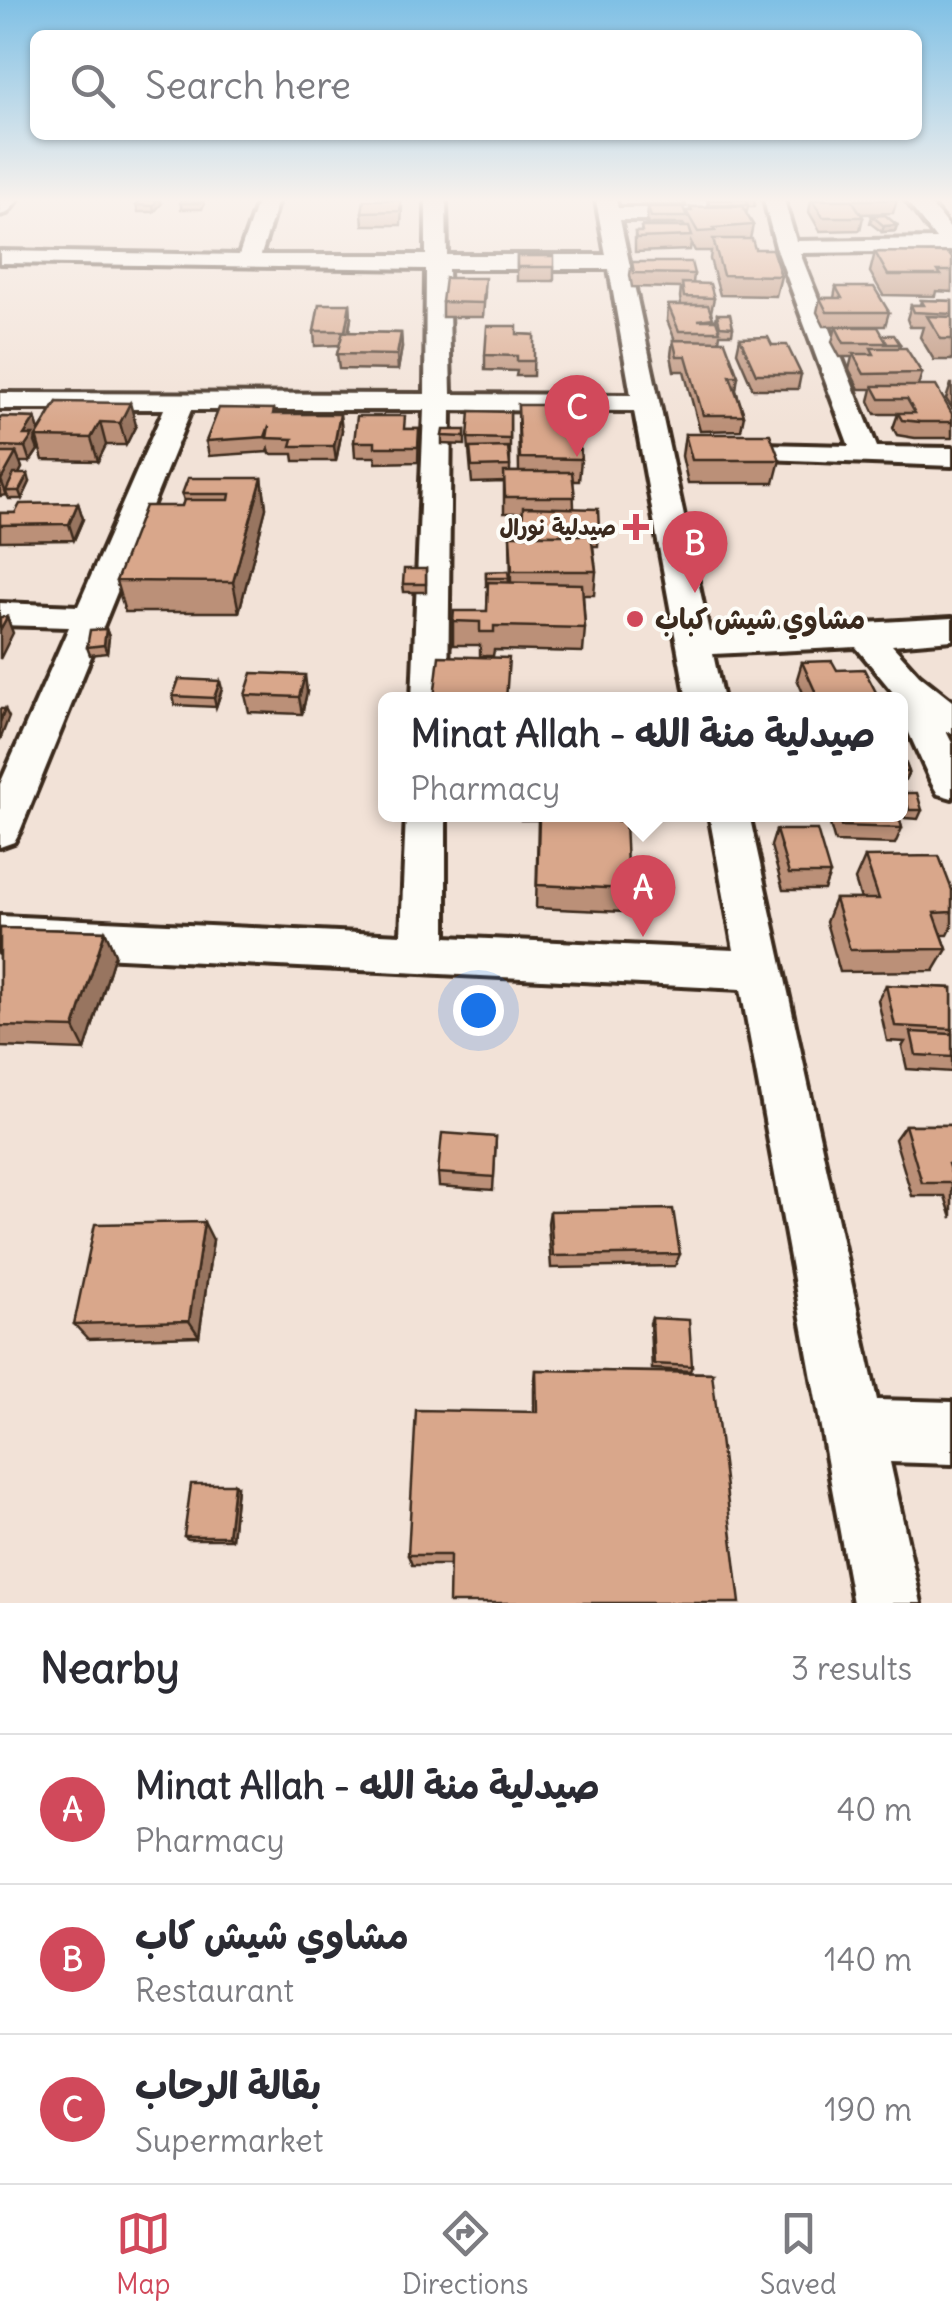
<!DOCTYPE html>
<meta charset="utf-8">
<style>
body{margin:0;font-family:Delius,"Playpen Sans Arabic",sans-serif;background:#f7f7f7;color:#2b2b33}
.you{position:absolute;left:478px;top:1010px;width:35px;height:35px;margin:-25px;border:8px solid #fff;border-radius:50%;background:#1a73e8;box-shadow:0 0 0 15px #1a73e833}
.badge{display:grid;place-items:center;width:65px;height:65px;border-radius:50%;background:#d1495b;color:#fff;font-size:32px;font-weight:700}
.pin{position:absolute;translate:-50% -82px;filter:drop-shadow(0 2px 5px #0008)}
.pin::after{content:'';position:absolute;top:52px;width:35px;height:30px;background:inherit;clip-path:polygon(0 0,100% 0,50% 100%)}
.popup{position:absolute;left:378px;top:692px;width:530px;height:130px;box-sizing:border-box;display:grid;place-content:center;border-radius:15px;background:#fff;filter:drop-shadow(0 2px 8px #0005);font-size:32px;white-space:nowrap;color:#7c7c81}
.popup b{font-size:38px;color:#2b2b33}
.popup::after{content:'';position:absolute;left:50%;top:100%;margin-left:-20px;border:20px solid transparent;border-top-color:#fff}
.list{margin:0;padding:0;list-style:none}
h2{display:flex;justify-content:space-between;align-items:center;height:130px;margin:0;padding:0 40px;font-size:42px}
h2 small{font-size:32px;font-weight:400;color:#7c7c81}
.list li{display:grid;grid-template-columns:65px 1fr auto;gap:30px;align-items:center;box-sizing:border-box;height:150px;padding:0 40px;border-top:2px solid #e1e1e2}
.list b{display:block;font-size:38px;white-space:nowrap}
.list p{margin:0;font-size:32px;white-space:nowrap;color:#7c7c81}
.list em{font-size:32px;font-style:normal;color:#7c7c81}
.icon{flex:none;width:55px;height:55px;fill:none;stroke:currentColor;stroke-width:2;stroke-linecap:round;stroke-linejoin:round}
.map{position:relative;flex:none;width:952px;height:1603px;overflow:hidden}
.search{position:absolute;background:#fff;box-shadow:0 2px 8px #0004;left:30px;right:30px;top:30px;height:110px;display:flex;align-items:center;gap:25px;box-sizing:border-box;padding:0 35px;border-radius:15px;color:#7c7c81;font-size:38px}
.sheet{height:580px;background:#fff}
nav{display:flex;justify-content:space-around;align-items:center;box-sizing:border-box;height:140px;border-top:2px solid #e1e1e2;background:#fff;font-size:28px;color:#7c7c81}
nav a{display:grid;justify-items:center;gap:5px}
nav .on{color:#d1495b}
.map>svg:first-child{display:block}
</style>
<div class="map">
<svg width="952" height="1603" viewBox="0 0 952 1603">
<rect width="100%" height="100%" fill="#f2e2d7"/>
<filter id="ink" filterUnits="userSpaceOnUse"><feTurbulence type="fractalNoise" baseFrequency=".01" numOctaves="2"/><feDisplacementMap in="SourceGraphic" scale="20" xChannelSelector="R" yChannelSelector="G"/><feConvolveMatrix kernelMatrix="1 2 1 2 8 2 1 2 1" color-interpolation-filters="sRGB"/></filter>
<g filter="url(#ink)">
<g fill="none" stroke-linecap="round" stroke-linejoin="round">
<g stroke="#3b2a1e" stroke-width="8">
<g id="minor">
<polygon points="0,200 18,200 7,213 0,215"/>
<path d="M258,200H278L261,255H426V200H446L447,255H606L596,200H616L618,208H688L686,200H706L709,211L695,220H620L709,632L952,618V640L892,645L919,675L952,701V733L946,731L952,743V798L938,794L932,784L900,713V700H894L892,691L856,647L713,654L723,700H687L634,411L451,410L448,700H412L424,410H191L20,831L14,842L0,847V784L69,627L0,625V603L78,606L164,409H0V393L425,394L426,269L0,263V251L239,255ZM448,269H609L631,395L451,394Z"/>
<polygon points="764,200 784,200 796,241 936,239 906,200 927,200 952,231 952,251 800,253 877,447 952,448 952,466 711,457 707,451 711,445 721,443 849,446 776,247"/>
<polygon points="406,814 446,814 446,937 734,950 709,814 749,814 877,1400 952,1402 952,1464 890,1462 921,1603 853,1603 741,989 0,952 0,916 401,935"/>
</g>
</g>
<use href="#minor" fill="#fdfcf7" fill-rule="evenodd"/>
</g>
<g fill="#bb9078" stroke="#3b2a1e" stroke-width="2.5">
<polygon points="181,200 203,200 204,204 202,209 181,209"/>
<polygon points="708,200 755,200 754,207 748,207 746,214 753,225 750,239 755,249 781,276 776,296 720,295 710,259 711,251 695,251 691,243 690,250 635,252 635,232 641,232 642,226 648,225 647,221 648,207 686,215 686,211 690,211 690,207 707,207"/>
<polygon points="811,200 897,200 893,213 861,214 863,217 860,230 820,231 809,212"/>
<polygon points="161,204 154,212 138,212 136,205"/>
<polygon points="402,207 401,225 363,225 362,212"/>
<polygon points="872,216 897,225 895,231 882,232 870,223"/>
<polygon points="875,252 952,258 952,292 936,291 935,296 883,295 870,272"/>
<polygon points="517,256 554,267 554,281 517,281"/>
<polygon points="632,262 694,274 693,283 714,298 711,312 713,320 716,320 717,314 733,327 732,334 720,334 719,341 738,376 736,390 744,415 741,430 700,431 684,371 674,371 671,355 673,340 675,340 667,320 668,305 681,305 680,297 681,288 632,287 630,275"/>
<polygon points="836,287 889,312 885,326 824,326 817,312 820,298 834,298"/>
<polygon points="485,292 483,317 442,317 442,302"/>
<polygon points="921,300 952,301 952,360 934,360 920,337 923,327 910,327 907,319 911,305 920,305"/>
<polygon points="350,304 351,318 349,332 401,333 402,347 398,370 339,369 337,354 340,345 315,346 314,331"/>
<polygon points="836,327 882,335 900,344 899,348 922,373 918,386 952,414 952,438 915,438 897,435 893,428 898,414 875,414 869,401 872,389 859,389 849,369 852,357 840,357 832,342"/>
<polygon points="517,334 534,335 533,376 516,376 517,371 485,370 485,355"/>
<polygon points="740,338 772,345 801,374 798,389 753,389 737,352"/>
<polygon points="951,384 952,384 952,408 946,399"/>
<polygon points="57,402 136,425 126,445 106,445 98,461 43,460 37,439 35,442 38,450 30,462 20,462 22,468 19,474 30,482 22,499 9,499 7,495 0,496 0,417 35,418 39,431"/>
<polygon points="518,405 581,459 579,481 573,481 574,508 599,530 598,546 593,546 596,571 594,595 583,595 585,628 583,652 494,650 493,656 480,656 480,645 453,645 453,621 487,611 488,586 486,586 486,572 508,571 509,583 511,583 510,535 522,535 522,513 504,513 504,482 472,483 468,438 510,412 510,472 519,472"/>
<polygon points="274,409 275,414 342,430 336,461 294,461 293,454 270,454 269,449 268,452 209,456 206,441"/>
<polygon points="406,429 419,429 418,462 376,463 375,457 355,457 354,442"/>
<polygon points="465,430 465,445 442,444 442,436"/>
<polygon points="685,434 780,460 774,483 688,483 682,456"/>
<polygon points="262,478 266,508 239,612 125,612 116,581 182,506 184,501 182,494"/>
<polygon points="78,503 83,519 74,540 0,541 0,513 15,513"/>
<polygon points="426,569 426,592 404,592 403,584"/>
<polygon points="106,629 109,637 107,653 90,655 87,647"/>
<polygon points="802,662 837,670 880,700 806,700 797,679"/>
<polygon points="222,689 216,707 175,705 173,696"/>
<polygon points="307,692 302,714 249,712 245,695"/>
<polygon points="900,749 909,772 905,780 900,780"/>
<polygon points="905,793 922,810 918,819 905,818 901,801"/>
<polygon points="521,814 578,814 578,819 628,889 624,912 536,908 538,820 521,820"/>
<polygon points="827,814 898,814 902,828 895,844 835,842"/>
<polygon points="776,830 830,874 824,890 783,890 771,846"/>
<polygon points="865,857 952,890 952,927 948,935 942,935 947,949 934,971 840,972 826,922 835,899 861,899 855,880"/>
<polygon points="0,928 105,931 115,954 85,1050 0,1047"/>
<polygon points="886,985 952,988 952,1072 907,1069 902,1047 905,1042 887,1041 878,1000"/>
<polygon points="905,1125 952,1125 952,1218 945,1196 912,1196 895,1139"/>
<polygon points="496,1137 493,1190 439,1186 438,1173"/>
<polygon points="550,1211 680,1254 675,1266 551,1268 548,1223"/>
<polygon points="213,1240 199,1336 88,1339 74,1324"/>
<polygon points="652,1318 692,1366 690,1371 652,1369 650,1323"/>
<polygon points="536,1370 712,1373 450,1565 412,1565 408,1555 534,1412 534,1388"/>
<polygon points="237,1487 232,1539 188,1539 184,1536"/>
</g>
<g fill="#987561" stroke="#3b2a1e" stroke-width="2.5">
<polygon points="157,200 160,200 161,204 154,212 153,206"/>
<polygon points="897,225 895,231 882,232 884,226"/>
<polygon points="350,304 351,318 346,345 345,331"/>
<polygon points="401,333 402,347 398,370 397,355"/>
<polygon points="130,403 136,425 126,445 120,423"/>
<polygon points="340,414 342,430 336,461 334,446"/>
<polygon points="35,418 40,434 36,437 35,442 38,450 30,462 25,447 24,435"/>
<polygon points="100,422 106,445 98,461 91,438"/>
<polygon points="16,453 22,468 10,491 6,491 7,496 1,480"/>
<polygon points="28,474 30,482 22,499 19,491"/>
<polygon points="262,478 266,508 239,612 233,582"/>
<polygon points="78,503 83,519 74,540 69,524"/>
<polygon points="7,617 13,633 0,659 0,630"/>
<polygon points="106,629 109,637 107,653 104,645"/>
<polygon points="305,675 307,692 302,714 299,697"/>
<polygon points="220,681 222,689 216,707 214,698"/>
<polygon points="5,709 9,717 0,740 0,722"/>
<polygon points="105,931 115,954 85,1050 74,1028"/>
<polygon points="204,1222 213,1240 199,1336 189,1321"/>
<polygon points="234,1484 237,1487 232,1539 228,1536"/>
</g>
<g fill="#d9a78b" stroke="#3b2a1e" stroke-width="2.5">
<polygon points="140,200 157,200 153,206 136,205"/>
<polygon points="181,200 202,200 201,203 180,203"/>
<polygon points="364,200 401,200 400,211 362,212"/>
<polygon points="708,200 746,200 748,205 709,204"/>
<polygon points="812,200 852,200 863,217 823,217"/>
<polygon points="742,206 753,225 713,228 715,231 698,232 686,211 692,211 690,207"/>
<polygon points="648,207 683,207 687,217 651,217"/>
<polygon points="885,215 897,225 884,226 872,216"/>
<polygon points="653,224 683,224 685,227 642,226"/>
<polygon points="641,227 689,227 692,236 636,238 635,232 642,232"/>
<polygon points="713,239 752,239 755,249 772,249 781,276 723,275"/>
<polygon points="875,252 948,253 952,258 952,271 938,271 941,275 888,275"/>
<rect x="517" y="256" width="37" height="11"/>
<polygon points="632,262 691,262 694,274 634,273"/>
<polygon points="445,278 485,278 483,303 442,302"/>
<polygon points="682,283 710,284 714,298 684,297"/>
<polygon points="836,287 874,287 889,312 827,312 820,298 842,298"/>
<polygon points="921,300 952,301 952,314 914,312 911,305 924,305"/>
<polygon points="319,304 350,304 345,331 314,331"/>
<polygon points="668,305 708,305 713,318 698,320 716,320 720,331 679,331"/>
<polygon points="717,314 730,314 733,327 720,326"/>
<polygon points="927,316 952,317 952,339 941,339"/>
<polygon points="487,326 517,326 517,334 534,335 534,361 517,361 517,356 485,355"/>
<polygon points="836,327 878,327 887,343 844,343"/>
<polygon points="343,332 401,333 397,355 337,354"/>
<polygon points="882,335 894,335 900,344 886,344 887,343"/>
<polygon points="768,337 772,345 787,345 801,374 756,374 740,338"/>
<polygon points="673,340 725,341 738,376 730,376 744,415 703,415 686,356 677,356"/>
<polygon points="871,348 906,348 922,373 864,374 853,354 874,354"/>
<polygon points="873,386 936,386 952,414 952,422 920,422 902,420 898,413 915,413 907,399 880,399"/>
<polygon points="57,402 130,403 120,423 100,422 91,438 36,437"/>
<polygon points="518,405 575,405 581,459 520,458"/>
<polygon points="219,408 274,409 273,414 340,414 334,446 291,446 293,439 267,438 269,426 265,437 206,441"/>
<polygon points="470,411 510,412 510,439 468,438"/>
<polygon points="357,416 405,416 404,429 419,429 418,447 375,447 375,442 354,442"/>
<polygon points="0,417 35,418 24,435 33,435 25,447 0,446"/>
<polygon points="443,430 465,430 465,437 442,436"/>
<polygon points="685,434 770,434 780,460 692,460"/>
<polygon points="508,447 510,466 472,467 470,448"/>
<polygon points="0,453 16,453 1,480 0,480"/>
<polygon points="504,472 572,472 575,497 505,497"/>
<polygon points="14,474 28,474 19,491 6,491"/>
<polygon points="188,478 262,478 233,582 116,581 145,506 182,506 184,500 229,500 230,494 182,494"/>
<polygon points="78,503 69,524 0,525 0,513 15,513 20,504"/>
<polygon points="523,507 598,509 599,530 584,529 585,535 522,535"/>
<polygon points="510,535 591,535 596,571 512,571"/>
<polygon points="404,569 426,569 426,584 403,584"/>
<polygon points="508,571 509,578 486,578 486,572"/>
<polygon points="488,582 582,584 585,628 494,626 494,632 480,632 480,622 453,621 454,611 487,611"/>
<polygon points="0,617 7,617 0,630"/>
<polygon points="106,629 104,645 87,647 90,630"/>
<polygon points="439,656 509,658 506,700 434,698"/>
<polygon points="832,661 837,670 864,669 880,700 819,700 802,662"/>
<polygon points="252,673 305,675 299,697 245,695"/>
<polygon points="179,679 220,681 214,698 173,696"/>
<polygon points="0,709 5,709 0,722"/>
<polygon points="900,749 909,772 900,772"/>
<polygon points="905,793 917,793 922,810 909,810"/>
<polygon points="838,814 898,814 902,828 841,826"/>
<polygon points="539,818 625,821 628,889 537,885"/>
<polygon points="776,830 817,830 830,874 789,874"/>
<polygon points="939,856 952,890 952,912 934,913 947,949 850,950 835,899 879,899 865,857"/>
<polygon points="0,928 105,931 74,1028 0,1026"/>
<polygon points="886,985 952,988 952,1029 895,1026"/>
<polygon points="911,1032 952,1034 952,1057 916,1055"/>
<polygon points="905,1125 952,1125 952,1163 948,1164 952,1176 952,1183 922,1183"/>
<polygon points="442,1133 496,1137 494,1177 438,1173"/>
<polygon points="673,1209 680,1254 553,1256 550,1211"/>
<polygon points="204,1222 189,1321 74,1324 95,1224"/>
<polygon points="652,1318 689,1320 692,1366 654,1364"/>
<polygon points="536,1370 712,1373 740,1603 449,1603 450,1555 408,1555 416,1410 537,1412"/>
<polygon points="191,1484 234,1484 228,1536 184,1536"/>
</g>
</g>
<linearGradient id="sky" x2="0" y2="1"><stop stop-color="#7fc0e5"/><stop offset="0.47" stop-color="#f9f2ed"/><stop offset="1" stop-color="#f9f2ed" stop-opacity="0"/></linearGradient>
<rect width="952" height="425" fill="url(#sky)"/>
<g fill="#d1495b" stroke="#fdfcf7" stroke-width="4">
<path d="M631 512h10v10h10v10h-10v10h-10v-10h-10v-10h10z"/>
<circle cx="635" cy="619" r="10"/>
</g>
<g text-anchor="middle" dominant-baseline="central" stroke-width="8" stroke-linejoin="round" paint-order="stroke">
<g font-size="22" font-weight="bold" fill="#3b2a1e" stroke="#fdfcf7" text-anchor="end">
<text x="616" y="527">صيدلية نورال</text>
</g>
<g font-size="28" font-weight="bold" fill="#3b2a1e" stroke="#fdfcf7" text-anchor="start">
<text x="655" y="619">مشاوي شيش كباب</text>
</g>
</g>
</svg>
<div class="you"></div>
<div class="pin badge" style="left:643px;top:937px">A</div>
<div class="popup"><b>Minat Allah - صيدلية منة الله</b>Pharmacy</div>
<div class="pin badge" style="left:695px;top:593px">B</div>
<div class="pin badge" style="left:577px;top:457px">C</div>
<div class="search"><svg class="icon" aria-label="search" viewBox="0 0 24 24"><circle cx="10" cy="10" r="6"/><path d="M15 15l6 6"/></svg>Search here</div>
</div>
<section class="sheet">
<h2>Nearby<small>3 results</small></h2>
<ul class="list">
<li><span class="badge">A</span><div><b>Minat Allah - صيدلية منة الله</b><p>Pharmacy</p></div><em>40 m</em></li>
<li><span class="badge">B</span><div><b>مشاوي شيش كاب</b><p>Restaurant</p></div><em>140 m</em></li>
<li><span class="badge">C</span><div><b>بقالة الرحاب</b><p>Supermarket</p></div><em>190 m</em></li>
</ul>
</section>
<nav>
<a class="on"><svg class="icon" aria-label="map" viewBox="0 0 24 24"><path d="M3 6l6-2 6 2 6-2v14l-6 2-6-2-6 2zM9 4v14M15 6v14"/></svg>Map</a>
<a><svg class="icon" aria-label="directions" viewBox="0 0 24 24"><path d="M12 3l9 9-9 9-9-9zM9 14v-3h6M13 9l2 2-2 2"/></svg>Directions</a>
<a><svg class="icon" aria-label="saved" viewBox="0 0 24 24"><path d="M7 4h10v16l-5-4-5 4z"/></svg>Saved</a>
</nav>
